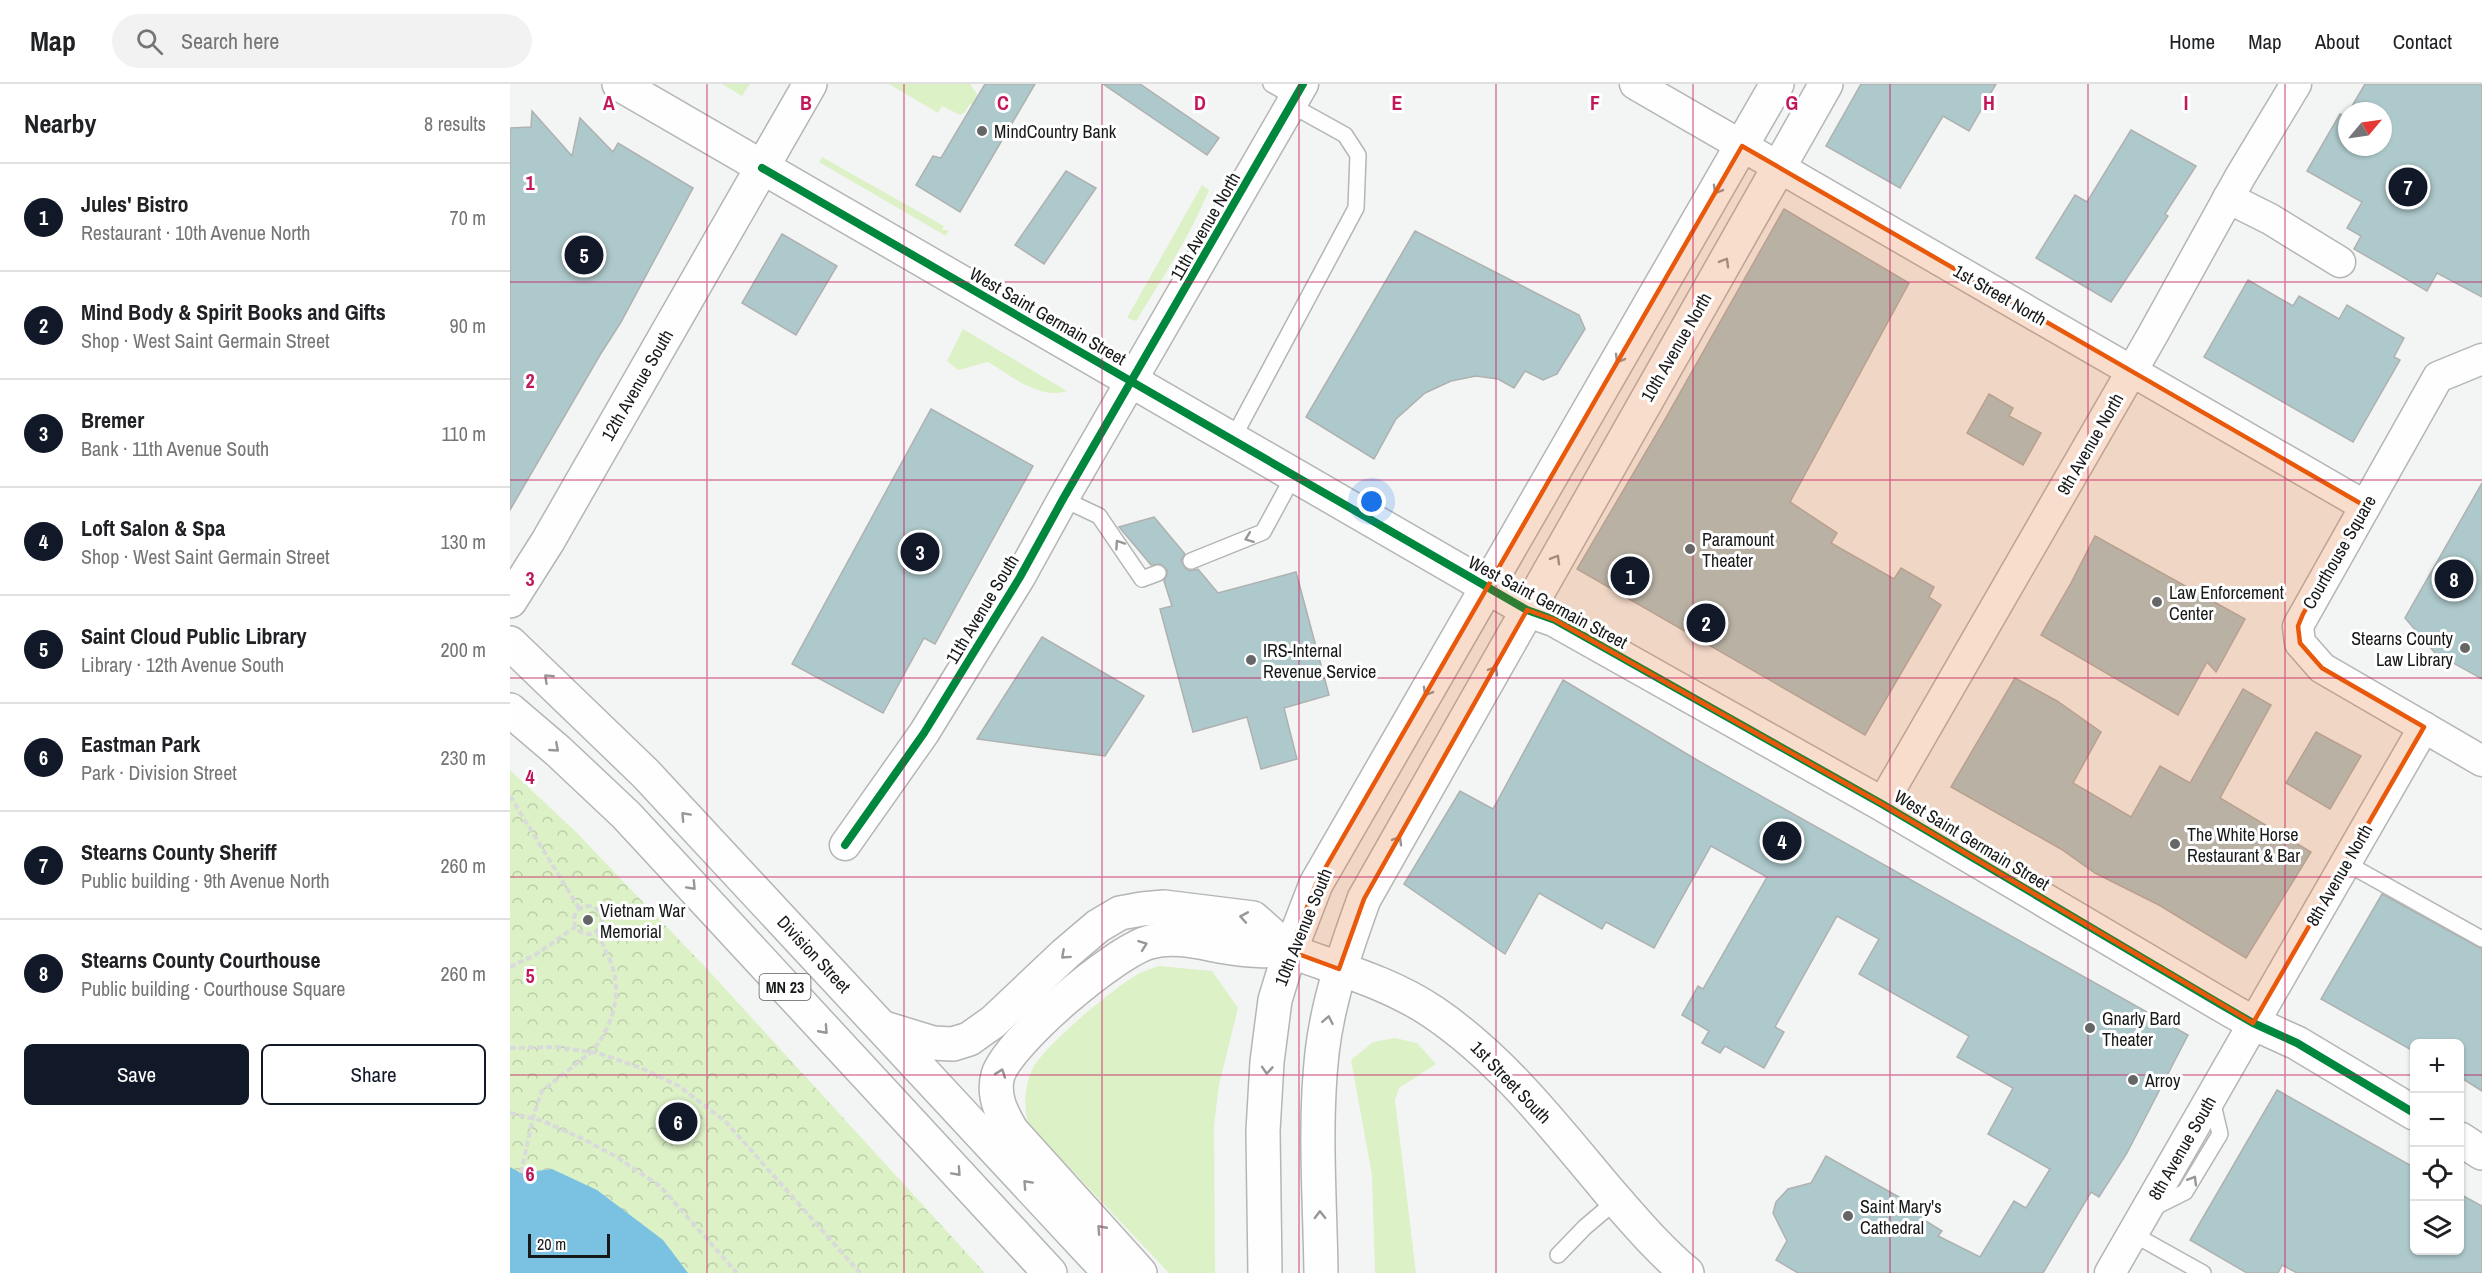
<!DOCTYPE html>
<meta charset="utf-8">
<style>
body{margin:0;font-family:"Archivo Narrow",sans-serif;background:#f2f2f2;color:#202124}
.controls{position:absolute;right:18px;bottom:18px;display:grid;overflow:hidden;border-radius:9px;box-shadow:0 2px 4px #0004}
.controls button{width:54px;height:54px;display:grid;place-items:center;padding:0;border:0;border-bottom:2px solid #e0e0e0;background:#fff;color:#202124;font:30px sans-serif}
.compass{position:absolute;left:1828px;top:18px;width:54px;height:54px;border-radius:50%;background:#fff;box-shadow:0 2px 4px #0004;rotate:61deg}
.scale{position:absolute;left:18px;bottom:15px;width:82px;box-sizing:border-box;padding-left:6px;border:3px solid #181919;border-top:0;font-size:16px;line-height:21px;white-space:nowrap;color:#181919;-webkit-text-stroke:4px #fff;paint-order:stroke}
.you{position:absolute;left:862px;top:418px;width:21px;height:21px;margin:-15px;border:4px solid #fff;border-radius:50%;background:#1a73e8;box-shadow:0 0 0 9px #1a73e833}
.badge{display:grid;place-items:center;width:39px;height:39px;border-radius:50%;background:#111827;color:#fff;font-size:20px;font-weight:700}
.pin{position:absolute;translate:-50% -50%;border:3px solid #fff;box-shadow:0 2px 6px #0006}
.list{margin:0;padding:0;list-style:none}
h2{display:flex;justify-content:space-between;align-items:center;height:78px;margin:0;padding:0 24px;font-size:26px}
h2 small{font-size:20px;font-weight:400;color:#757577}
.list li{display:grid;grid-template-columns:39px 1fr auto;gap:18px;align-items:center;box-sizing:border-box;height:108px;padding:0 24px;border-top:2px solid #e0e0e0}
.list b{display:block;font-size:22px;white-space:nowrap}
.list p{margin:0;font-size:20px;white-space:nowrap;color:#757577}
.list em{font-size:20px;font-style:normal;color:#757577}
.actions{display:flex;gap:12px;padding:18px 24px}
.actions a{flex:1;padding:14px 0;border:2px solid #111827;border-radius:9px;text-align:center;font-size:21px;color:#111827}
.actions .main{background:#111827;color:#fff}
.icon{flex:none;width:33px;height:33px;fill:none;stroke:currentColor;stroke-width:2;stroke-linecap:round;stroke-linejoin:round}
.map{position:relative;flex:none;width:1972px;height:1189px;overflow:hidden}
header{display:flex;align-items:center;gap:36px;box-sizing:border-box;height:84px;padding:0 30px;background:#fff;border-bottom:2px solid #e0e0e0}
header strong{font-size:28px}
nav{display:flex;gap:33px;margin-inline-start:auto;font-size:21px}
.search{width:420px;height:54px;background:#f2f2f2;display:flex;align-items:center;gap:15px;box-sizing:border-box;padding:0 21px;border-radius:33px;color:#757577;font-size:22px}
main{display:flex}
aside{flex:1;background:#fff}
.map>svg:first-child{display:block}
</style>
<header>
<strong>Map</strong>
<div class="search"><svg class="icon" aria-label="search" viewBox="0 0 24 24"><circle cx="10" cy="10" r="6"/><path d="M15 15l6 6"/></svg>Search here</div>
<nav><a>Home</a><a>Map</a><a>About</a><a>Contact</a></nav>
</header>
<main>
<aside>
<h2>Nearby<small>8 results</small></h2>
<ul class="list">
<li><span class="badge">1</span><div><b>Jules' Bistro</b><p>Restaurant · 10th Avenue North</p></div><em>70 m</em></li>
<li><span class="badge">2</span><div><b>Mind Body &amp; Spirit Books and Gifts</b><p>Shop · West Saint Germain Street</p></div><em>90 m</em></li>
<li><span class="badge">3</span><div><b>Bremer</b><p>Bank · 11th Avenue South</p></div><em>110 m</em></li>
<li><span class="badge">4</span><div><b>Loft Salon &amp; Spa</b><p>Shop · West Saint Germain Street</p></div><em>130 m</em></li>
<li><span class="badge">5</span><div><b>Saint Cloud Public Library</b><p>Library · 12th Avenue South</p></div><em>200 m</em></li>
<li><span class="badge">6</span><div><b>Eastman Park</b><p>Park · Division Street</p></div><em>230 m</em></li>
<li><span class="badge">7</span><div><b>Stearns County Sheriff</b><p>Public building · 9th Avenue North</p></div><em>260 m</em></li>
<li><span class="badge">8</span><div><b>Stearns County Courthouse</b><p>Public building · Courthouse Square</p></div><em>260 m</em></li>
</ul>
<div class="actions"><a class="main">Save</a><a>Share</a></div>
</aside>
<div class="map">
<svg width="1972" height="1189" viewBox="0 0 1972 1189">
<defs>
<pattern id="park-crowns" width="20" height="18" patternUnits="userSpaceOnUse" patternTransform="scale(1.5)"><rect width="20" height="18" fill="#dcf1c6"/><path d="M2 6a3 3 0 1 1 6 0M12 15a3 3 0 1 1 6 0" fill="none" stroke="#bcceaa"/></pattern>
</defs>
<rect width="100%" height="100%" fill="#f3f5f4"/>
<g fill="#dcf1c6">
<polygon points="212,0 240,0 232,12"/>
<polygon points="379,0 460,0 468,12 462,21 460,20 454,29 450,31 432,22 428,29"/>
<polygon points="312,73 434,142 432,146 439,146 436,152 309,78"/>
<path d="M692,101L699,106C680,152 652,195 626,237L617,234Z"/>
<path d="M453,245L557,307C529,316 500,291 478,278L448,286L437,277Z"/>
<path d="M649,882L702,887L728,924L709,1001L704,1041L705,1189H659L518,1040C514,1020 514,1005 522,986C531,964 609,899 632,888C637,886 643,884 649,882Z"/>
<polygon points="885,954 907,959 926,980 889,1004 885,1016 906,1189 865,1189 862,1091 841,976 863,958"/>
</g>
<polygon fill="url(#park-crowns)" points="0,686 66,748 198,886 475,1189 0,1189"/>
<polygon fill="#7bc1e2" points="0,1083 11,1089 42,1085 87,1106 153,1156 178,1189 0,1189"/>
<g fill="#aec9cb" stroke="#afb1b0" stroke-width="1.5">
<polygon points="475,0 525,0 450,128 406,101 423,72 431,74"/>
<polygon points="593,0 630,0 709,54 697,71"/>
<polygon points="1351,0 1486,0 1459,47 1433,32 1390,104 1316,62"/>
<polygon points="1855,0 1972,0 1972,213 1927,189 1917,207 1844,165 1851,152 1837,144 1852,118 1797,87 1830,30 1836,33 1837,31 1837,63 1873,63 1873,27 1839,27"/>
<polygon points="22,27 62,72 70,34 103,68 108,59 183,104 111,238 90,271 0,426 0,44 21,43"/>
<polygon points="1621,46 1686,82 1655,130 1658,132 1601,218 1526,174 1565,111 1577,118"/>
<polygon points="556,87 586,104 534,180 505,161"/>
<polygon points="1274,125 1399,199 1280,418 1327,449 1321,459 1384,495 1391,484 1424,503 1419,513 1431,521 1355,651 1067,485 1153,339"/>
<polygon points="905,147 1069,231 1075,245 1047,290 1033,296 1015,287 1004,304 988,295 966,292 941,297 915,309 886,335 864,375 796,333"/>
<polygon points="272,150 327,182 286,251 232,219"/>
<polygon points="1738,196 1783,222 1789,212 1829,235 1837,221 1894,254 1884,273 1890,276 1843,358 1694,273"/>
<polygon points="1479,310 1503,324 1499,332 1531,349 1513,381 1457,349"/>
<polygon points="421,325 523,382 425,560 414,554 373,629 282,580"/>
<polygon points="1972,399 1972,595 1925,569 1895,534"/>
<polygon points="644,433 675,470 671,476 675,484 680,487 688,485 708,509 786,488 819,611 774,624 787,675 751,685 737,633 683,648 650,525 662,522 654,497 657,491 657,486 650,480 641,481 609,443"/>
<polygon points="1585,452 1735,535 1706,588 1697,578 1668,631 1531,551 1560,501"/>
<polygon points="532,553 634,612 595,672 467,655"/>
<polygon points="1505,594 1547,617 1591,648 1563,699 1621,733 1650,682 1680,699 1733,605 1761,621 1710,714 1801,768 1736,874 1649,821 1585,789 1551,765 1441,703"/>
<polygon points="1053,596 1187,676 1678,951 1617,1069 1589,1113 1581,1108 1533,1189 1288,1189 1266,1176 1277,1157 1263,1129 1266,1118 1278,1105 1301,1099 1316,1072 1396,1117 1405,1119 1411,1125 1414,1136 1432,1147 1428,1152 1470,1173 1504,1117 1516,1124 1540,1085 1478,1050 1503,1004 1447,973 1459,952 1349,890 1369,855 1327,832 1265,943 1274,948 1254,984 1215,962 1210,969 1192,959 1199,947 1172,931 1188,902 1193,905 1257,793 1201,762 1144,864 1096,838 1092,845 1029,809 995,870 894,800 950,707 983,725"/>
<polygon points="1806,648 1851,672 1820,725 1776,699"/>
<polygon points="1872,810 1972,865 1972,1007 1950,993 1950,960 1905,960 1905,968 1811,915"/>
<polygon points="1767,1006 1905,1084 1905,1167 1950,1167 1950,1110 1972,1122 1972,1189 1787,1189 1772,1181 1768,1189 1737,1189 1680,1156"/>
</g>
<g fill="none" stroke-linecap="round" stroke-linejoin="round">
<g stroke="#b4b5b5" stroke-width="18">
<g id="service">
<polyline points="761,0 785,14"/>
<polyline points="722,356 846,124 848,71 835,51 781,21"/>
<polyline points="553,415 589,432 632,495 648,489"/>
<polyline points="681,477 753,448 784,391"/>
<polyline points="1836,779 1972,855"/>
<polyline points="1641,1125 1675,1108 1710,1050 1702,1016"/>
<polyline points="1623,1150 1693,1189"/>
<polyline points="1048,1171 1075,1143 1107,1116"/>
</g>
</g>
<g stroke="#b4b5b5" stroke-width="33">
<g id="minor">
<polyline points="1125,0 1855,422"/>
<polyline points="1718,114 1760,135 1830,178"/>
<polyline points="1972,275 1928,293 1788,542 1790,559 1812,584 1972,677"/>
<polyline points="1372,720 1642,252 1730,93 1786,0"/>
<polyline points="335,761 414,649 510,493 553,415 793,0"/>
<polyline points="1600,1189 1914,643"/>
</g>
</g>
<g stroke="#b4b5b5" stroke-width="36">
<g id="tertiary">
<polyline points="109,0 1017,526 1045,536 1372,720 1710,920 1743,939 1787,959 1904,1029"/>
<polyline points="0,517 38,457 300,0"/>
<path d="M780,867C828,885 880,899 923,928C994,976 1046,1045 1101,1110C1125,1137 1149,1166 1177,1189"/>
<polyline points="1950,1055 1972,1069"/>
</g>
</g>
<g stroke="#b4b5b5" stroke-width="36">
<g id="secondary">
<polyline points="755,1189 753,1047 757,978 765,916 780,867 806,800 1267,0"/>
<path d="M811,1189C810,1116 804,1042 812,969C818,916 836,865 854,815L1316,0"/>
</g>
</g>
<g stroke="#b4b5b5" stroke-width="36">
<g id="trunk">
<polyline points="0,559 136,690 600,1189"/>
<polyline points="0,626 48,667 116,731 540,1189"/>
<polyline points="374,944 423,959 443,960 459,955 483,938 555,870 588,842 610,829 632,825 654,823 743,834 780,867"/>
<path d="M630,1189L502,1047C492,1030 482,1012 488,991C499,957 605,867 640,858C670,850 700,862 730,865C747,867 764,867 780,867"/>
</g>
</g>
<g stroke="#d9dada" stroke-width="4" stroke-dasharray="6 3" stroke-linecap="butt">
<polyline points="0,712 69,824"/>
<circle cx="78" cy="836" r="14"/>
<polyline points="0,883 25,871 65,843"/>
<polyline points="0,964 45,963 88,969 131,984 169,1002 216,1038 350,1189"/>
<polyline points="0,1029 33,1037 75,1056 105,1072 150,1102 227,1189"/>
<path d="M11,1089L24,1029L32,1007L81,968C100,947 112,914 103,885C99,872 92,860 87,847"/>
</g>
<use href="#service" stroke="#fdfefd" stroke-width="15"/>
<use href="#minor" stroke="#fdfefd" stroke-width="30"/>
<use href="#tertiary" stroke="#fdfefd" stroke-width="33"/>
<use href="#secondary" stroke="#fdfefd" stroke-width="33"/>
<use href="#trunk" stroke="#fdfefd" stroke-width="33"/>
<g stroke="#fff" stroke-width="11">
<g id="cycleway">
<polyline points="252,84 1017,526 1045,536 1372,720 1710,920 1743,939 1787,959 1904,1029"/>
<polyline points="335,761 414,649 510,493 553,415 793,0"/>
</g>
</g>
<use href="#cycleway" stroke="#00873e" stroke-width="8"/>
</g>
<defs><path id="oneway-chevron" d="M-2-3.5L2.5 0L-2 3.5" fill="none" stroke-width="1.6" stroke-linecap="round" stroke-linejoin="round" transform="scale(1.5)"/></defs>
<g stroke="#969796">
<use href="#oneway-chevron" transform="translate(1207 106) rotate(120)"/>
<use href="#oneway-chevron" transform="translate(1215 178) rotate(-60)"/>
<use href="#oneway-chevron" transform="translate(1109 275) rotate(120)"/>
<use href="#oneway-chevron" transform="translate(739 454) rotate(159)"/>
<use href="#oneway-chevron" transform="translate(609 460) rotate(-124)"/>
<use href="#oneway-chevron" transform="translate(1046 475) rotate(-60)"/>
<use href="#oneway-chevron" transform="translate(984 586) rotate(-60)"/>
<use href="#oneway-chevron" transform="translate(38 594) rotate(-136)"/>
<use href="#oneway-chevron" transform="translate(917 608) rotate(120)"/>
<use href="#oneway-chevron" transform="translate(45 664) rotate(41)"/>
<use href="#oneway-chevron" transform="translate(175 732) rotate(-133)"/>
<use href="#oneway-chevron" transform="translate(888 756) rotate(-60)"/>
<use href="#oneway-chevron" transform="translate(182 802) rotate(47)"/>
<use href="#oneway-chevron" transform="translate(734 833) rotate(-170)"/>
<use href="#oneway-chevron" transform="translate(633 861) rotate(-20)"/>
<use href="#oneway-chevron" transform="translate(555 871) rotate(138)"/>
<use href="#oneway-chevron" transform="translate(818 936) rotate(-79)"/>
<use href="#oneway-chevron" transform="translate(314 946) rotate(48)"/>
<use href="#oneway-chevron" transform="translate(757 986) rotate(94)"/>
<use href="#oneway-chevron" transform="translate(491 989) rotate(-71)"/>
<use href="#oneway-chevron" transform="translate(447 1088) rotate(47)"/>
<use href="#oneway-chevron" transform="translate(1683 1096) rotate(-59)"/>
<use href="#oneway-chevron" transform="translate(517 1100) rotate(-133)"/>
<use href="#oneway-chevron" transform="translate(810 1131) rotate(-91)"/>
<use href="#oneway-chevron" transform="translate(591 1145) rotate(-132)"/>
</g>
<path fill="#e8590c" fill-opacity="0.2" stroke="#e8590c" stroke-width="4.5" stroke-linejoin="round" d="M1232,62L1855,422L1793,530L1788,542L1790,559L1812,584L1914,643L1743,939L1372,720L1045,536L1017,526L854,815L829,885L780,867L806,800Z"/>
<path fill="none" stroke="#c2185b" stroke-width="1.5" stroke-opacity="0.55" d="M197,0V1189M394,0V1189M592,0V1189M789,0V1189M986,0V1189M1183,0V1189M1380,0V1189M1578,0V1189M1775,0V1189M0,198H1972M0,396H1972M0,594H1972M0,793H1972M0,991H1904M1950,991H1972"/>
<g fill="#656666" stroke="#fff" stroke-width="2">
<circle cx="472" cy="47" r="6"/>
<circle cx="1180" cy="465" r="6"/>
<circle cx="1647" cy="518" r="6"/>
<circle cx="1955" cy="564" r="6"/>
<circle cx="741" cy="576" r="6"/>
<circle cx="1665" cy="760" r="6"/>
<circle cx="78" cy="836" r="6"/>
<circle cx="1580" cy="944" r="6"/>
<circle cx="1623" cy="996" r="6"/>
<circle cx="1338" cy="1132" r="6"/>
</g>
<g text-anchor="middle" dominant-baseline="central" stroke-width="6" stroke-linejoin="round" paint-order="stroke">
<rect fill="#fff" stroke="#5d5e5e" stroke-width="1.5" x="249.5" y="890" width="51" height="26" rx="4.5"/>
<g font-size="16" font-weight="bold" fill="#181919">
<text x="275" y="903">MN 23</text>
</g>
<g font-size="18" fill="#181919" stroke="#fff" text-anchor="start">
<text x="484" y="47">MindCountry Bank</text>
<text x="1192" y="455">Paramount<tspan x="1192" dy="21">Theater</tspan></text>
<text x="1659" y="508">Law Enforcement<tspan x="1659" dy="21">Center</tspan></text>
<text x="1943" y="554" text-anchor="end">Stearns County<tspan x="1943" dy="21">Law Library</tspan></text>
<text x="753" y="566">IRS-Internal<tspan x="753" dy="21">Revenue Service</tspan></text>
<text x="1677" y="750">The White Horse<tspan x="1677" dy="21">Restaurant &amp; Bar</tspan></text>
<text x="90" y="826">Vietnam War<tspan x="90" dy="21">Memorial</tspan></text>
<text x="1592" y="934">Gnarly Bard<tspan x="1592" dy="21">Theater</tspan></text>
<text x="1635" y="996">Arroy</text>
<text x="1350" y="1122">Saint Mary's<tspan x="1350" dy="21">Cathedral</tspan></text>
</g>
<g font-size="18" fill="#181919" stroke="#fff">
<text transform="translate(695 142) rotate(-60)">11th Avenue North</text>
<text transform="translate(1490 211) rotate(30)">1st Street North</text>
<text transform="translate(538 232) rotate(30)">West Saint Germain Street</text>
<text transform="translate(1166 263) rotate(-60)">10th Avenue North</text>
<text transform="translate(127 301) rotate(-60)">12th Avenue South</text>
<text transform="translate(1580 360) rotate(-60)">9th Avenue North</text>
<text transform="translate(1829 468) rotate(-60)">Courthouse Square</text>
<text transform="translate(1038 518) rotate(28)">West Saint Germain Street</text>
<text transform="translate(472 525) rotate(-59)">11th Avenue South</text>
<text transform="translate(1462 756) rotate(31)">West Saint Germain Street</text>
<text transform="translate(1829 791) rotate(-60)">8th Avenue North</text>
<text transform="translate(793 843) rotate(-68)">10th Avenue South</text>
<text transform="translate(304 870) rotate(47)">Division Street</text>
<text transform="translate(1001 998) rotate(46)">1st Street South</text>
<text transform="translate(1672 1064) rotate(-60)">8th Avenue South</text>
</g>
</g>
<g font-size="20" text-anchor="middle" font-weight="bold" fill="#c2185b" stroke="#fff" stroke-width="6" stroke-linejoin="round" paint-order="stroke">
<text x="99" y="26">A</text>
<text x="296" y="26">B</text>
<text x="493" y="26">C</text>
<text x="690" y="26">D</text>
<text x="887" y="26">E</text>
<text x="1085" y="26">F</text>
<text x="1282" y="26">G</text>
<text x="1479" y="26">H</text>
<text x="1676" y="26">I</text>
<text x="20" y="106">1</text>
<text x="20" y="304">2</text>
<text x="20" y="502">3</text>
<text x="20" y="700">4</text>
<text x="20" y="899">5</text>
<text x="20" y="1097">6</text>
</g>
</svg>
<div class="controls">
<button>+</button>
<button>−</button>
<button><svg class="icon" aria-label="locate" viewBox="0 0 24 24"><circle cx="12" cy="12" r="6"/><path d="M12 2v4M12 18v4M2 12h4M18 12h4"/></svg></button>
<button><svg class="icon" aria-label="layers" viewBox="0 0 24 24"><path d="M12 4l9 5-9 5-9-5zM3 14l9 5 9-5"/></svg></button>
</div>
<svg class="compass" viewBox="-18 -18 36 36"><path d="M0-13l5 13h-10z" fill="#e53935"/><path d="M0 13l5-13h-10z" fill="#757577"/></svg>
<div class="scale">20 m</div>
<div class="you"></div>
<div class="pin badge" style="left:1120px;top:492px">1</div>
<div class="pin badge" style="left:1196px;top:539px">2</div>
<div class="pin badge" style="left:410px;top:468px">3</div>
<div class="pin badge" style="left:1272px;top:757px">4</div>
<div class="pin badge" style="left:74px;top:171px">5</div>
<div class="pin badge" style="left:168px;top:1038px">6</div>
<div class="pin badge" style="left:1898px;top:103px">7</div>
<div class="pin badge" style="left:1944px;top:495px">8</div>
</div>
</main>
